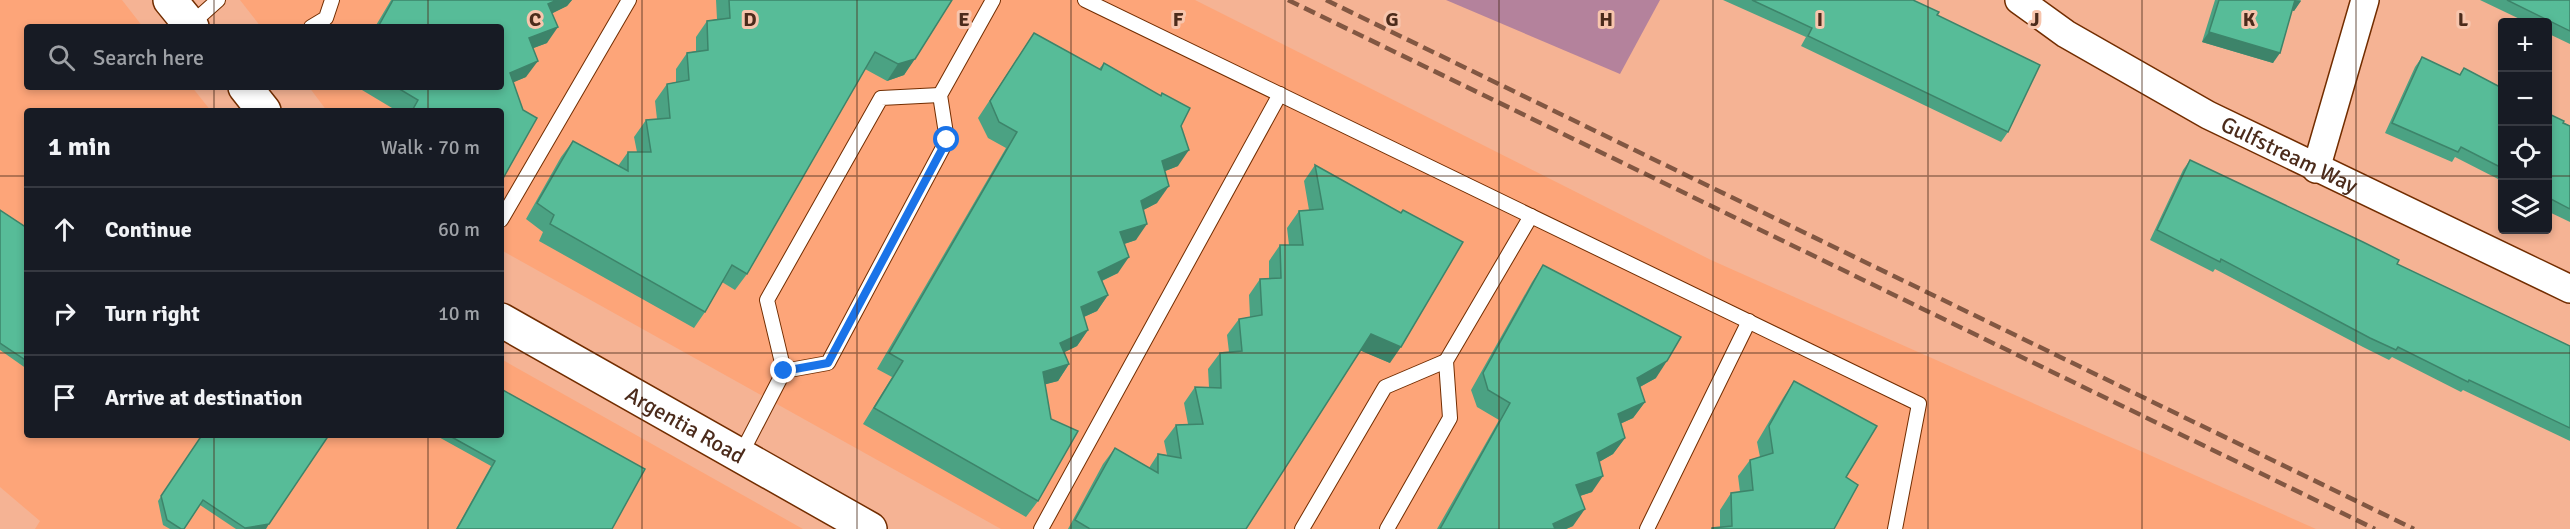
<!DOCTYPE html>
<meta charset="utf-8">
<style>
body{margin:0;font-family:Signika,sans-serif;background:#242831;color:#f1f3f6}
.controls{position:absolute;right:18px;top:18px;display:grid;overflow:hidden;border-radius:6px;box-shadow:0 3px 9px #0003}
.controls button{width:54px;height:54px;display:grid;place-items:center;padding:0;border:0;border-bottom:2px solid #363941;background:#171b24;color:#f1f3f6;font:30px sans-serif}
.stop{position:absolute;width:18px;height:18px;margin:-14px;border:4px solid #1a73e8;border-radius:50%;background:#fff}
.stop.end{background:#1a73e8;border-color:#fff;box-shadow:0 2px 6px #0008}
.list{margin:0;padding:0;list-style:none}
h2{display:flex;justify-content:space-between;align-items:center;height:78px;margin:0;padding:0 24px;font-size:26px}
h2 small{font-size:20px;font-weight:400;color:#9ea1a6}
.list li{display:grid;grid-template-columns:39px 1fr auto;gap:18px;align-items:center;box-sizing:border-box;height:84px;padding:0 24px;border-top:2px solid #363941}
.list b{display:block;font-size:22px;white-space:nowrap}
.list em{font-size:20px;font-style:normal;color:#9ea1a6}
.icon{flex:none;width:33px;height:33px;fill:none;stroke:currentColor;stroke-width:2;stroke-linecap:round;stroke-linejoin:round}
.map{position:relative;flex:none;width:2570px;height:529px;overflow:hidden}
.search{position:absolute;background:#171b24;box-shadow:0 3px 9px #0003;left:24px;top:24px;width:480px;height:66px;display:flex;align-items:center;gap:15px;box-sizing:border-box;padding:0 21px;border-radius:6px;color:#9ea1a6;font-size:22px}
.panel{position:absolute;background:#171b24;box-shadow:0 3px 9px #0003;left:24px;top:108px;width:480px;height:330px;border-radius:6px}
.map>svg:first-child{display:block}
</style>
<div class="map">
<svg width="2570" height="529" viewBox="0 0 2570 529">
<rect width="100%" height="100%" fill="#f5b394"/>
<g fill="#fda579">
<polygon points="0,0 122,0 143,27 27,27 27,87 192,87 211,111 27,111 27,435 501,435 501,359 803,529 35,529 40,521 0,487"/>
<polygon points="240,0 1195,0 1711,260 2316,529 1001,529 501,250 501,111 327,111 309,87 501,87 501,27 261,27"/>
</g>
<polygon fill="#b4829c" points="1446,0 1660,0 1620,74"/>
<g fill="none" stroke-linecap="round" stroke-linejoin="round">
<g stroke="#722d00" stroke-width="16">
<g id="service">
<polyline points="1085,0 1919,404 1895,529"/>
<polyline points="190,25 218,0"/>
<polyline points="311,27 326,18 332,0"/>
<polyline points="501,220 629,0"/>
<polyline points="784,371 767,300 881,98 940,95"/>
<polyline points="740,456 784,371 828,363 947,140 940,95 993,0"/>
<polyline points="1041,529 1280,94"/>
<polyline points="1302,529 1385,387 1446,361"/>
<polyline points="1387,529 1450,418 1446,361 1531,216"/>
<polyline points="1647,529 1749,321"/>
</g>
</g>
<g stroke="#722d00" stroke-width="30">
<g id="minor">
<path id="s1" d="M2019,0L2066,34L2208,115L2570,289"/>
<polyline points="2316,169 2365,0"/>
</g>
</g>
<g stroke="#722d00" stroke-width="36">
<g id="tertiary">
<polyline points="170,0 192,27"/>
<polyline points="245,87 264,111"/>
<path id="s2" d="M501,320L870,529"/>
</g>
</g>
<use href="#service" stroke="#fff" stroke-width="14"/>
<use href="#minor" stroke="#fff" stroke-width="27"/>
<use href="#tertiary" stroke="#fff" stroke-width="33"/>
<g stroke="#825742" stroke-width="4.5" stroke-dasharray="12 6" stroke-linecap="butt">
<polyline points="1288,0 2375,529"/>
<polyline points="1326,0 2414,529"/>
</g>
</g>
<g fill="#4ba283">
<polygon points="391,0 572,0 567,6 552,13 547,43 533,48 526,77 513,82 501,111 397,111 357,87 501,87 501,27 375,27"/>
<polygon points="716,0 952,0 904,75 887,81 865,69 747,274 735,290 722,282 705,312 694,328 539,241 543,232 526,219 561,157 573,141 618,166 628,152 637,152 634,137 646,120 657,119 655,101 667,84 676,82 676,69 687,53 696,51 696,37 707,21 717,19"/>
<polygon points="1723,0 1913,0 1937,15 2008,132 2001,142 1801,46 1806,37"/>
<polygon points="2215,0 2301,0 2294,11 2292,10 2273,63 2202,42"/>
<polygon points="2480,0 2570,0 2570,44 2547,33 2547,22 2526,22"/>
<polygon points="1034,33 1099,69 1104,63 1160,96 1162,93 1181,126 1178,166 1165,171 1157,203 1143,210 1136,240 1124,244 1118,273 1102,281 1108,295 1097,311 1084,317 1088,330 1077,346 1064,352 1069,364 1058,381 1045,384 1038,501 1026,517 863,424 892,377 877,369 1006,148 988,138 978,118"/>
<polygon points="2422,57 2459,75 2464,68 2502,88 2502,181 2455,157 2452,162 2385,133 2415,67"/>
<polygon points="2547,113 2570,126 2570,222 2547,211"/>
<polygon points="2190,160 2397,264 2570,346 2570,441 2463,390 2461,392 2392,357 2389,360 2363,347 2215,269 2213,272 2150,240 2183,170"/>
<polygon points="1315,165 1390,363 1360,350 1246,529 1068,529 1103,464 1115,448 1149,468 1158,454 1167,455 1164,441 1176,425 1188,424 1184,403 1195,387 1209,387 1208,369 1220,353 1229,352 1227,335 1239,319 1250,317 1249,295 1260,279 1269,279 1269,261 1280,245 1289,245 1287,228 1299,211 1309,210 1304,181"/>
<polygon points="0,210 27,228 27,369 0,350"/>
<polygon points="1543,265 1656,378 1640,387 1645,402 1633,418 1620,424 1625,438 1613,454 1599,462 1592,492 1580,496 1573,526 1566,529 1437,529 1499,420 1477,407 1471,390 1532,282"/>
<polygon points="1794,381 1846,477 1834,529 1711,529 1712,528 1720,527 1720,510 1731,493 1740,492 1738,476 1750,460 1760,457 1757,442 1783,398"/>
<polygon points="202,435 266,529 236,529 200,505 184,529 170,529 163,525 158,501"/>
<polygon points="435,435 501,435 612,529 456,529 491,466"/>
</g>
<g fill="#3d846a">
<polygon points="557,0 572,0 567,6 537,21 548,4"/>
<polygon points="2295,0 2301,1 2294,11 2288,9"/>
<polygon points="558,27 547,43 518,54 529,38"/>
<polygon points="2209,32 2280,53 2273,63 2202,42"/>
<polygon points="915,59 904,75 887,81 898,64"/>
<polygon points="538,61 526,77 498,89 510,73"/>
<polygon points="1189,150 1178,166 1150,177 1162,161"/>
<polygon points="1169,186 1157,203 1130,217 1141,201"/>
<polygon points="1147,224 1136,240 1109,249 1120,232"/>
<polygon points="1129,257 1118,273 1086,288 1098,272"/>
<polygon points="1108,295 1097,311 1070,323 1081,307"/>
<polygon points="1088,330 1077,346 1049,360 1060,343"/>
<polygon points="1371,334 1401,347 1390,363 1359,350"/>
<polygon points="1667,361 1656,378 1625,395 1637,378"/>
<polygon points="1069,364 1058,381 1032,388 1043,372"/>
<polygon points="1645,402 1633,418 1606,430 1618,414"/>
<polygon points="1625,438 1613,454 1585,470 1597,453"/>
<polygon points="1603,476 1592,492 1564,501 1576,485"/>
<polygon points="1585,509 1573,526 1566,529 1550,529 1553,524"/>
<polygon points="269,524 266,529 244,529 245,528"/>
</g>
<g fill="#57bc98" stroke="#3d846a" stroke-width="1.5">
<polygon points="393,0 557,0 548,4 558,27 529,38 538,61 510,73 523,110 537,118 501,182 501,111 412,111 418,100 396,87 501,87 501,27 378,27"/>
<polygon points="729,0 952,0 915,59 898,64 875,52 747,274 732,265 705,312 550,224 554,215 537,203 573,141 628,171 628,152 651,152 646,120 670,118 667,84 689,80 687,53 708,50 707,21 730,18"/>
<polygon points="1752,0 1913,0 1939,12 1937,15 2040,65 2008,132 1808,36 1812,28"/>
<polygon points="2219,0 2295,0 2280,53 2209,32"/>
<polygon points="2507,0 2570,0 2570,31"/>
<polygon points="1034,33 1101,70 1104,63 1161,96 1162,93 1190,108 1181,126 1189,150 1162,161 1169,186 1141,201 1147,224 1120,232 1129,257 1098,272 1108,295 1081,307 1088,330 1060,343 1069,364 1043,372 1051,419 1078,431 1038,501 874,408 903,361 889,353 1017,132 999,122 990,101"/>
<polygon points="2422,57 2460,75 2464,68 2502,88 2502,168 2461,147 2458,152 2392,123"/>
<polygon points="2547,113 2564,121 2563,123 2570,126 2570,209 2547,197"/>
<polygon points="2190,160 2363,242 2399,260 2397,264 2570,346 2570,428 2469,380 2468,382 2398,347 2396,350 2370,338 2221,259 2220,262 2157,230"/>
<polygon points="1315,165 1401,213 1403,210 1463,242 1401,347 1371,334 1246,529 1090,529 1075,520 1115,448 1158,473 1158,454 1181,458 1176,425 1203,424 1195,387 1221,388 1220,353 1242,351 1239,319 1262,315 1260,279 1281,278 1280,245 1303,245 1299,211 1323,209"/>
<polygon points="0,210 27,228 27,361 0,343"/>
<polygon points="1543,265 1681,337 1667,361 1637,378 1645,402 1618,414 1625,438 1597,453 1603,476 1576,485 1585,509 1553,524 1555,529 1440,529 1510,403 1488,390 1483,373"/>
<polygon points="1794,381 1877,426 1846,477 1858,485 1834,529 1712,529 1712,528 1732,526 1731,493 1753,490 1750,460 1773,453 1769,426"/>
<polygon points="501,389 645,469 612,529 457,529 495,461 448,435 501,435"/>
<polygon points="202,435 329,435 269,524 245,528 203,500 184,529 181,529 167,520 161,496"/>
</g>
<g fill="none" stroke-linecap="round" stroke-linejoin="round">
<polyline stroke="#1a73e8" stroke-width="8" points="784,371 828,363 947,140"/>
</g>
<path fill="none" stroke="#4b2b1b" stroke-width="1.5" stroke-opacity="0.55" d="M214,0V27M428,0V27M642,0V529M857,0V529M1071,0V529M1285,0V529M1499,0V529M1713,0V529M1928,0V529M2142,0V529M2356,0V529M214,87V111M428,87V111M0,176H27M501,176H2502M2548,176H2570M0,353H27M501,353H2570M214,435V529M428,435V529"/>
<g text-anchor="middle" dominant-baseline="central" stroke-width="6" stroke-linejoin="round" paint-order="stroke">
<g font-size="22" fill="#4b2b1b" stroke="#f7c5ad">
<text stroke="none"><textPath href="#s1" startOffset="312">Gulfstream Way</textPath></text>
<text stroke="none"><textPath href="#s2" startOffset="212">Argentia Road</textPath></text>
</g>
</g>
<g font-size="20" text-anchor="middle" font-weight="bold" fill="#4b2b1b" stroke="#f7c5ad" stroke-width="6" stroke-linejoin="round" paint-order="stroke">
<text x="535" y="26">C</text>
<text x="750" y="26">D</text>
<text x="964" y="26">E</text>
<text x="1178" y="26">F</text>
<text x="1392" y="26">G</text>
<text x="1606" y="26">H</text>
<text x="1820" y="26">I</text>
<text x="2035" y="26">J</text>
<text x="2249" y="26">K</text>
<text x="2463" y="26">L</text>
</g>
</svg>
<div class="controls">
<button>+</button>
<button>−</button>
<button><svg class="icon" aria-label="locate" viewBox="0 0 24 24"><circle cx="12" cy="12" r="6"/><path d="M12 2v4M12 18v4M2 12h4M18 12h4"/></svg></button>
<button><svg class="icon" aria-label="layers" viewBox="0 0 24 24"><path d="M12 4l9 5-9 5-9-5zM3 14l9 5 9-5"/></svg></button>
</div>
<div class="stop" style="left:947px;top:140px"></div>
<div class="stop end" style="left:784px;top:371px"></div>
<div class="search"><svg class="icon" aria-label="search" viewBox="0 0 24 24"><circle cx="10" cy="10" r="6"/><path d="M15 15l6 6"/></svg>Search here</div>
<section class="panel">
<h2>1 min<small>Walk · 70 m</small></h2>
<ul class="list">
<li><svg class="icon" aria-label="ahead" viewBox="0 0 24 24"><path d="M12 20V5M6 11l6-6 6 6"/></svg><div><b>Continue</b></div><em>60 m</em></li>
<li><svg class="icon" aria-label="right" viewBox="0 0 24 24"><path d="M7 20v-9h11M14 6l5 5-5 5"/></svg><div><b>Turn right</b></div><em>10 m</em></li>
<li><svg class="icon" aria-label="arrive" viewBox="0 0 24 24"><path d="M6 21V4h12l-3 4 3 4H6"/></svg><div><b>Arrive at destination</b></div></li>
</ul>
</section>
</div>
